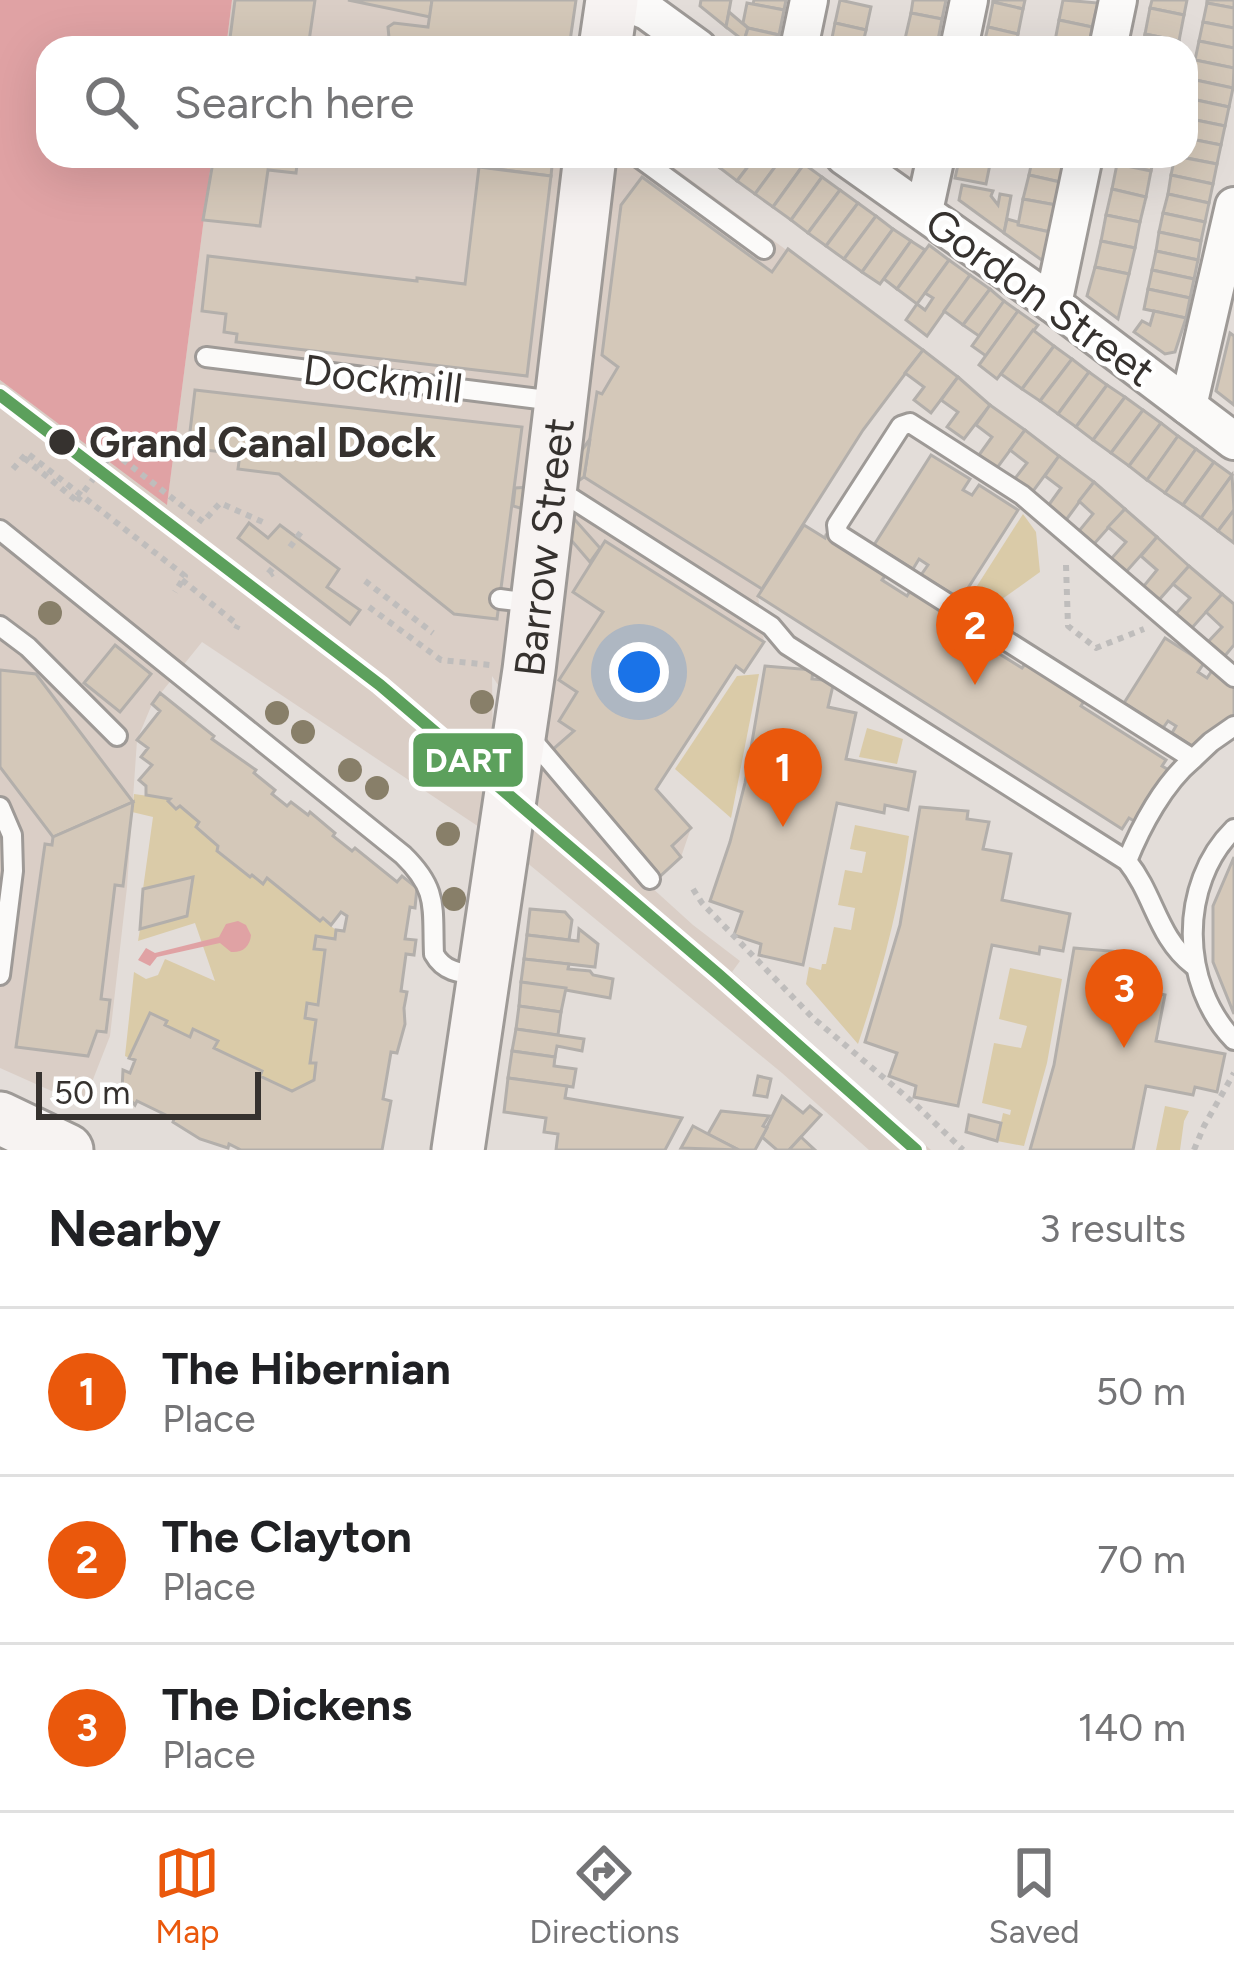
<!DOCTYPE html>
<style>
body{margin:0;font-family:Figtree,sans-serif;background:#f2f2f2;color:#202124}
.scale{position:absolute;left:36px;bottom:30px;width:225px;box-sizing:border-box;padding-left:12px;border:6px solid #36322f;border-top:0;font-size:33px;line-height:42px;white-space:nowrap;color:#36322f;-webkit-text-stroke:9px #fff;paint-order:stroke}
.you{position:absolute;left:639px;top:672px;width:42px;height:42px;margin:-30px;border:9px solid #fff;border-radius:50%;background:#1a73e8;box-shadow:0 0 0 18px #1a73e833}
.badge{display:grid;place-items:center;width:78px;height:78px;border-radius:50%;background:#ea580c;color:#fff;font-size:39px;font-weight:700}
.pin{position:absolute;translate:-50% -99px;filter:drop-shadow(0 3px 6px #0008)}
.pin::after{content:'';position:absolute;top:63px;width:42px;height:36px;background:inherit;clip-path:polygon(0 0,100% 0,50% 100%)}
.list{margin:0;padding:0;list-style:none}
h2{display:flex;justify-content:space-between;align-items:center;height:156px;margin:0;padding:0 48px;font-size:51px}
h2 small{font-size:39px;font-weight:400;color:#757577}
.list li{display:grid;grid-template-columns:78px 1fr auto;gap:36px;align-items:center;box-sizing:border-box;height:168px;padding:0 48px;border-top:3px solid #e0e0e0}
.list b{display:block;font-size:45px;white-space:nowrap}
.list p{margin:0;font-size:39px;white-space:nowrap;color:#757577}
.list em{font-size:39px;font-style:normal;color:#757577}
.icon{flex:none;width:66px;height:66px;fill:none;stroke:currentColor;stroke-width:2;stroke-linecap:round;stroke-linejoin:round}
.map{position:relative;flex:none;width:1234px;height:1150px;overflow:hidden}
.search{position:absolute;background:#fff;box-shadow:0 12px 48px #0002;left:36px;right:36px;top:36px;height:132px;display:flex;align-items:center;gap:30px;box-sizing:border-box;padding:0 42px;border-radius:36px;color:#757577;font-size:45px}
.sheet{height:660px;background:#fff}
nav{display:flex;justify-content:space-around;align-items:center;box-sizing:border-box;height:168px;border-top:3px solid #e0e0e0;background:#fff;font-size:33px;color:#757577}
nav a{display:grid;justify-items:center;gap:6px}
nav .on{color:#ea580c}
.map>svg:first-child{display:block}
</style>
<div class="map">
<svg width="1234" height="1150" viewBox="0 0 1234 1150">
<rect width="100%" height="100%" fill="#e3ddd9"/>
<g fill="#dacec6" fill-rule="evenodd">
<polygon points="232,0 576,0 569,48 226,48"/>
<path d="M212,156H658L923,350L863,430L758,596L764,642L744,672L735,667L656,789L691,828L681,857L650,886L693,925L740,961L732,972L931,1150H869L782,1073L503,843L202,642L152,704L137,740L127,887L110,1036L83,1105L0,1068V380L167,504ZM492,676L540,747L493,761Z"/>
</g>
<g fill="#dacba8">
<polygon points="1023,514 1036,532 1040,572 998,602 989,612 968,600"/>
<polygon points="759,674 731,818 675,769 737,676"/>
<polygon points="867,728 903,739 897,764 859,757"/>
<polygon points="134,794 170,799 168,802 176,809 180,806 263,883 267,878 336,930 335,939 316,937 314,949 325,950 318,1005 307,1004 305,1017 316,1020 310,1062 316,1063 314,1080 292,1091 260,1076 262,1070 214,1048 217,1040 194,1029 190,1037 165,1025 166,1021 151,1013 129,1058 125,1056 134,972 146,979 158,975 165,959 215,981 195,923 138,941 140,929 187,916 192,878 143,889 153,817 132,812"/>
<path d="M855,825L909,836C899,908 881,976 858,1044L806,984L809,967L821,970L822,964H826L834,927L851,930L855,908L838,905L845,870L862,873L866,852L850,849Z"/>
<polygon points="1010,968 1062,979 1047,1063 1024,1146 997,1141 1003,1113 1010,1115 1011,1110 982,1103 994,1043 1021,1048 1027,1026 999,1019"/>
<polygon points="1165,1106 1189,1111 1184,1121 1180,1150 1156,1150"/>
</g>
<g fill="#e0a2a4">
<polygon points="0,0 232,0 226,48 48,48 48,156 212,156 167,505 0,380"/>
<path d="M238,921L246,925L251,935C250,947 242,953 231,952L220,943L157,957L150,966L138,960L146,948L155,953L219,937L226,924Z"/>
</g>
<g fill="#d4c8b9" stroke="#b3afab" stroke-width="3">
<polygon points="235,0 315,0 308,48 277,48 230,38"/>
<polygon points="348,0 432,0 430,17"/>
<polygon points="432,0 576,0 569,48 427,48 389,38 388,27 394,23 428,27"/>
<polygon points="701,0 731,0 726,27 700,6"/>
<polygon points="754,0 786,0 784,10 753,4"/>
<polygon points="840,0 871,7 866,30 835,23"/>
<polygon points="913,0 946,0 942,19 911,13"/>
<polygon points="993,0 1025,0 1023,9 993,2"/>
<polygon points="1063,0 1098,3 1092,27 1059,20"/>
<polygon points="1152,0 1187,0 1184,15 1150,8"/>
<polygon points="1207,0 1234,0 1234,8 1207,3"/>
<polygon points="993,2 1023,9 1018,34 988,27"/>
<polygon points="747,3 784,10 779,35 748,28 743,23"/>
<polygon points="1207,3 1234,8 1234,28 1203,22"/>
<polygon points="1150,8 1184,15 1179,41 1145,34"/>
<polygon points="729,12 748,28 744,41 726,27"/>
<polygon points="911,13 942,19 937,45 905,39"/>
<polygon points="1059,20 1092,27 1089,48 1054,46"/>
<polygon points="1203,22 1234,28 1234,48 1199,41"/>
<polygon points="835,23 866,30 862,48 830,48"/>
<polygon points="988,27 1018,34 1015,48 983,48"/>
<polygon points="748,28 779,35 777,48 754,48 744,41"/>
<polygon points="1145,34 1179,41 1177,48 1142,48"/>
<polygon points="905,39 937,45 936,48 904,48"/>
<polygon points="1199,41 1234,48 1234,68 1195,60"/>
<polygon points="1195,60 1234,68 1233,88 1191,79"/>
<polygon points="1191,79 1233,88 1229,107 1187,98"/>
<polygon points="1187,98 1229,107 1225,126 1186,118"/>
<polygon points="1186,118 1225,126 1221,145 1186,138"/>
<polygon points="1186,138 1221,145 1217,164 1177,156 1186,156"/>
<polygon points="214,156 298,156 296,173 268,170 260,226 203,220"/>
<polygon points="430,156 553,156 551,176 479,167"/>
<polygon points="703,156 728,156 720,168"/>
<polygon points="728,156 756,156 737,181 720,168"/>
<polygon points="756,156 783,156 755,194 737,181"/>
<polygon points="783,156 793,156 804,164 773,207 755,194"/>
<polygon points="960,156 991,159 986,184 955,178"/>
<polygon points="1033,156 1066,157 1060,182 1029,175"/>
<polygon points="1119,156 1154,156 1151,171 1117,164"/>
<polygon points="1175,156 1217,164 1213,184 1171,175"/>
<polygon points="804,164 822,177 791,220 773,207"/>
<polygon points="1117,164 1151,171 1146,197 1112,189"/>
<polygon points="479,167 551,176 527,376 236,342 237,334 224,332 226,314 202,311 208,256 417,281 417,278 465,284"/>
<polygon points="1029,175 1060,182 1056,205 1023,199"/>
<polygon points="1171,175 1213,184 1209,203 1168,194"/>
<polygon points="642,177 772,272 788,249 923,350 863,430 762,589 584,477 597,392 602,394 618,367 602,355 621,205"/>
<polygon points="822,177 840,190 808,233 791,220"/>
<polygon points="962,185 993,191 991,196 998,205 1000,194 1011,196 1004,233 959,200"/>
<polygon points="1112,189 1146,197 1140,222 1106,215"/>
<polygon points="840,190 858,203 826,246 808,233"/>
<polygon points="1168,194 1209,203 1205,222 1163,213"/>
<polygon points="1023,199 1056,205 1050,232 1018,225"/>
<polygon points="858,203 876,216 844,259 826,246"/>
<polygon points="1163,213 1205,222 1201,241 1159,232"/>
<polygon points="1106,215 1140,222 1135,248 1101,241"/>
<polygon points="876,216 893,229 862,272 844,259"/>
<polygon points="1007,219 1018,222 1018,225 1050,232 1043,261 1004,233"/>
<polygon points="893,229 911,241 880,284 862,272"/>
<polygon points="1159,232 1201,241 1198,260 1156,251"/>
<polygon points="911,241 925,250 897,289 884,279"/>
<polygon points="1101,241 1135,248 1129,274 1095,267"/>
<polygon points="929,245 949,260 917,304 897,289"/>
<polygon points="1156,251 1198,260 1194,279 1152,270"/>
<polygon points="949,260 970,275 927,336 906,320 917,304 925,310 933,298 925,293"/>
<polygon points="1095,267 1129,274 1118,319 1087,296"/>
<polygon points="1152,270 1194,279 1190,298 1148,289"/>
<polygon points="970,275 990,289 963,325 944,311"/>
<polygon points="990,289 1004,301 979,336 963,325"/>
<polygon points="1148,289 1190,298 1186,318 1144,309"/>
<polygon points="1004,301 1018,311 986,356 972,346"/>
<polygon points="1018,311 1038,325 997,379 979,365"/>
<polygon points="1154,311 1186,318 1175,352 1165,354 1134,332 1142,321 1150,325"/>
<polygon points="1033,330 1054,346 1022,389 1001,374"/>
<polygon points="1230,333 1234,336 1234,405 1216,391"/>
<polygon points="1054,346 1072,359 1040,401 1022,389"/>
<polygon points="923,350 958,377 931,413 914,400 924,387 905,373"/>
<polygon points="1072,359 1089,372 1058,414 1040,401"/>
<polygon points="1089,372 1107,385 1076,427 1058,414"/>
<polygon points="958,377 990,405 964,439 947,427 958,412 941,400"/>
<polygon points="1107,385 1125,397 1093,440 1076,427"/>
<polygon points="195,390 522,427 497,619 454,614 279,474 238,469 240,454 188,448"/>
<polygon points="1125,397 1143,410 1111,453 1093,440"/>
<polygon points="990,405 1025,430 997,468 979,455 992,437 976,425"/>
<polygon points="1143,410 1161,423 1129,466 1111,453"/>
<polygon points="1161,423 1178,436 1147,480 1129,466"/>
<polygon points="1025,430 1059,456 1031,494 1013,481 1027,463 1010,450"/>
<polygon points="1178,436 1196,449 1165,493 1147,480"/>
<polygon points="590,439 584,477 577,482 568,512 600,548 590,562 566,534 534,512 513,506 515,488 532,487 569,468"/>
<polygon points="1196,449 1214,462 1183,505 1165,493"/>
<polygon points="931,455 970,479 963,490 972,495 979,485 1018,510 961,599 921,575 928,565 919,559 913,569 874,545"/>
<polygon points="1059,456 1094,482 1066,520 1048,506 1061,488 1045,476"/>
<polygon points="1214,462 1232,475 1201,518 1183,505"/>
<polygon points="1232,475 1234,510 1218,531 1201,518"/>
<polygon points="1094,482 1125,509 1094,544 1079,531 1093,514 1079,501"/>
<polygon points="1125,509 1157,537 1126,572 1111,559 1126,542 1108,527"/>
<polygon points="1234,510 1234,543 1218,531"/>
<polygon points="249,523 268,538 280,525 339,569 327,587 360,610 350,624 238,538"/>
<polygon points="804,525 825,538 826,535 830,536 885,576 882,580 907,596 910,591 985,639 982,643 1022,668 1025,664 1084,701 1081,706 1166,760 1162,766 1172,772 1139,824 1129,818 1122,829 758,596"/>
<polygon points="1157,537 1189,566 1158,601 1143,587 1157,570 1141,556"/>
<polygon points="605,541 764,642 744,672 736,666 656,789 691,828 672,846 681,857 656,880 551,751 574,731 559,721 577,692 559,680 603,612 573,592"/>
<polygon points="1189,566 1222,594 1191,629 1175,615 1190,598 1173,584"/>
<polygon points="1222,594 1234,604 1234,645 1223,658 1207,643 1222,627 1206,612"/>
<polygon points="1165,638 1204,663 1198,672 1207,678 1213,669 1234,682 1234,718 1195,748 1172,733 1176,726 1168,721 1163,728 1124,703"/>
<polygon points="115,645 151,674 120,712 84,683"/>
<polygon points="765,666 813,670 812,679 834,681 828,707 856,713 846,759 915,772 908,810 885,805 884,813 837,803 803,965 759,955 761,944 734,935 742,912 710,901 730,842 745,783"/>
<polygon points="0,670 36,674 133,802 53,837 0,767"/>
<polygon points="160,693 214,736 212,739 256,770 254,773 275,790 272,794 287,806 291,802 308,815 310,812 335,833 333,836 352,851 355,848 397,882 402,876 417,888 415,908 410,907 405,939 416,940 414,955 406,954 401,991 407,992 404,1008 405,1024 397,1053 391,1052 383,1099 391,1101 382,1150 241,1150 229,1144 228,1148 200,1139 173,1122 174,1119 137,1101 135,1105 122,1090 123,1070 130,1073 135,1060 129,1058 150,1013 167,1021 165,1025 190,1037 193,1029 218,1041 214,1048 262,1071 260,1076 292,1091 314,1080 316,1063 310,1063 316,1020 305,1018 307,1003 318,1005 325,950 314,949 316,936 335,939 336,930 344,931 347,916 341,912 331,925 323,918 320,921 267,878 263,884 252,875 250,877 217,851 218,846 196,827 199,822 180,806 176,809 168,801 170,799 146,795 146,786 139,780 152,765 141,757 148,748 137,740 160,711 152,704"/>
<polygon points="133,802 123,886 115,885 101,999 110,1000 106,1032 97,1031 88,1056 16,1047 45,844 52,845 53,837"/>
<polygon points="920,807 968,811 967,819 989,822 983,849 1011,854 1002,900 1070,914 1063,951 1040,947 1039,954 992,945 958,1106 914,1097 916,1086 889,1076 897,1053 865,1042 900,925"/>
<polygon points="1234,857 1234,1014 1213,962 1213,906"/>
<polygon points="193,877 187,916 140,929 143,889"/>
<polygon points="530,909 565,912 572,920 569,940 527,935"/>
<polygon points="579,929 598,944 595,967 524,959 527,935 578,941"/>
<polygon points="1074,948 1122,952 1121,960 1143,963 1138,989 1165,995 1156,1041 1225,1054 1217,1092 1195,1087 1193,1095 1146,1086 1133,1150 1030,1150 1054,1065"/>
<polygon points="524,959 569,964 568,969 590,971 593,975 613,979 610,998 521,982"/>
<polygon points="521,982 566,988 561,1012 519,1006"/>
<polygon points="519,1006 561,1012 558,1035 516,1029"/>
<polygon points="516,1029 584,1039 582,1051 557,1046 555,1057 512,1051"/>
<polygon points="512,1051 555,1057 554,1066 576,1069 573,1087 508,1078"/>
<polygon points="758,1076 771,1079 767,1097 754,1095"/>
<polygon points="508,1078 567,1086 565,1098 682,1118 665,1150 556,1150 558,1134 544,1132 546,1118 504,1112"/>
<polygon points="782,1096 803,1113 810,1106 821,1115 789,1150 777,1150 762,1137"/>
<polygon points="721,1111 769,1116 763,1126 767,1128 755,1150 739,1150 708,1134"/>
<polygon points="969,1115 1001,1123 997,1141 966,1132"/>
<polygon points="693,1126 708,1134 739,1150 681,1148"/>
<polygon points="801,1137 815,1150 789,1150"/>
</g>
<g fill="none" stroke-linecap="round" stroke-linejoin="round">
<g stroke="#9e9a97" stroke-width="24">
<g id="lane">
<polyline points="637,156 764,249"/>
<polyline points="206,357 555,401"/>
<path d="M554,487L771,626L787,645L1127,861C1155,896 1157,937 1193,965"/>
<path d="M0,530L403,855C439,890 432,907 434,954C444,972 460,973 479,975"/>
<polyline points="500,599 532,603"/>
<polyline points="0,626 28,647 117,736"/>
<polyline points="1234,677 1022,495 910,423 901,426 837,525 838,534 1193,759 1211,742 1234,726"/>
<polyline points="528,735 650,879"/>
<polyline points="0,807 12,835 13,871 0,975"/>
<path d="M1234,829C1178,884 1180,985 1234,1040"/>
<path d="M1127,861C1141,826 1164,783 1193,759"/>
</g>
</g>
<g stroke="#9e9a97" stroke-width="42">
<g id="street">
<polyline points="620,0 647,11 698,48"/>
<polyline points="799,48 809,0"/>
<polyline points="959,48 969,0"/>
<polyline points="1108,48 1118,0"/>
<polyline points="844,156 1053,304 1234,441"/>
<polyline points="924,211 936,156"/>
<polyline points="1053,304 1084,156"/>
<polyline points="1188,406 1234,206"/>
</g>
</g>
<g stroke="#9e9a97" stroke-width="57">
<g id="secondary">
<polyline points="605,48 612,0"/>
<polyline points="0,1118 67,1150"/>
<path id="s1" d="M458,1150L529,670L590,156"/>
</g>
</g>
<g stroke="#bfbdbc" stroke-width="6" stroke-dasharray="6 6" stroke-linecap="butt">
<polyline points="113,452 203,522 220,503 265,523"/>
<polyline points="24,458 77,501"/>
<polyline points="13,469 27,453 185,576 175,592"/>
<polyline points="290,547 301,532"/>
<polyline points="1066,565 1068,626 1096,648 1144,629"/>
<polyline points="270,575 273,573"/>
<polyline points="182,580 238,625 236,629"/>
<polyline points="365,581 433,633"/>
<polyline points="369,607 441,660 490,665"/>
<polyline points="693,889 702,903 812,1017 916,1105 963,1150"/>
<polyline points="1194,1150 1204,1126 1234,1073"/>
</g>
<use href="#lane" stroke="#fbfaf9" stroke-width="18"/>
<use href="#street" stroke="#fbfaf9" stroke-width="36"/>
<use href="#secondary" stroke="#f7f3f2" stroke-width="51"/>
<g stroke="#bfbdbc" stroke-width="6" stroke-dasharray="6 6" stroke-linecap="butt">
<polyline points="77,501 113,452"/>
<polyline points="268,569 273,573"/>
</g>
<g stroke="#fff" stroke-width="21">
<polyline id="rail-1" points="0,395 380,685 719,975 916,1150"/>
</g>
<use href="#rail-1" stroke="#5ca05c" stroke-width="12"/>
</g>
<g fill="#887f69">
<circle cx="50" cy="613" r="12"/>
<circle cx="482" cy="702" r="12"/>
<circle cx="277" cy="713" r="12"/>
<circle cx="303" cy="732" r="12"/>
<circle cx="350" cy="770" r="12"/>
<circle cx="377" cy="788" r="12"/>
<circle cx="448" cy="834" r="12"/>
<circle cx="454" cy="899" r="12"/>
</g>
<circle fill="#36322f" stroke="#fff" stroke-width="4.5" cx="62" cy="442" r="15"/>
<g text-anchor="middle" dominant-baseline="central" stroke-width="9" stroke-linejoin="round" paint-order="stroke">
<g font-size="42" fill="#36322f" stroke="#fff">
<text transform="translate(1040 297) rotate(36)">Gordon Street</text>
<text transform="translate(383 379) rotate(7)">Dockmill</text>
<text stroke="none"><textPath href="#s1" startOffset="609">Barrow Street</textPath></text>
</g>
<g font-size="42" font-weight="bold" fill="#36322f" stroke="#fff" text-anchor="start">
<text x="89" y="442">Grand Canal Dock</text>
</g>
</g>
<rect stroke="#fff" stroke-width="4.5" x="411" y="731" width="114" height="58" rx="12" fill="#5ca05c"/>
<g font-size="33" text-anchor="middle" font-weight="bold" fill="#fff">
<text x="468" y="772">DART</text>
</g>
</svg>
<div class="scale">50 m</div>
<div class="you"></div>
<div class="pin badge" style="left:783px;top:827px">1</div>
<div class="pin badge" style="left:975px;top:685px">2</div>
<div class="pin badge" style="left:1124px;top:1048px">3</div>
<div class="search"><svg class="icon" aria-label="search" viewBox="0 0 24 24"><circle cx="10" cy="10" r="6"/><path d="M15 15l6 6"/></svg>Search here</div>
</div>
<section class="sheet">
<h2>Nearby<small>3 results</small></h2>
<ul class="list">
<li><span class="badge">1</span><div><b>The Hibernian</b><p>Place</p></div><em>50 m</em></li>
<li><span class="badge">2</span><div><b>The Clayton</b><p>Place</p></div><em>70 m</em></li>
<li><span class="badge">3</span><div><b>The Dickens</b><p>Place</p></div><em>140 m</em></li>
</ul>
</section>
<nav>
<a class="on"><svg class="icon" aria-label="map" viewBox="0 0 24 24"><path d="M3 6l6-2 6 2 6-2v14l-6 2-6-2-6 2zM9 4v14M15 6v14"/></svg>Map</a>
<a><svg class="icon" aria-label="directions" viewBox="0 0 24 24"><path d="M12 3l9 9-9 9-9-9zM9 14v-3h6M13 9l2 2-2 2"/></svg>Directions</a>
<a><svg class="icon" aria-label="saved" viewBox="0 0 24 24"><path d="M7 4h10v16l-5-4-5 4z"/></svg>Saved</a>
</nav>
